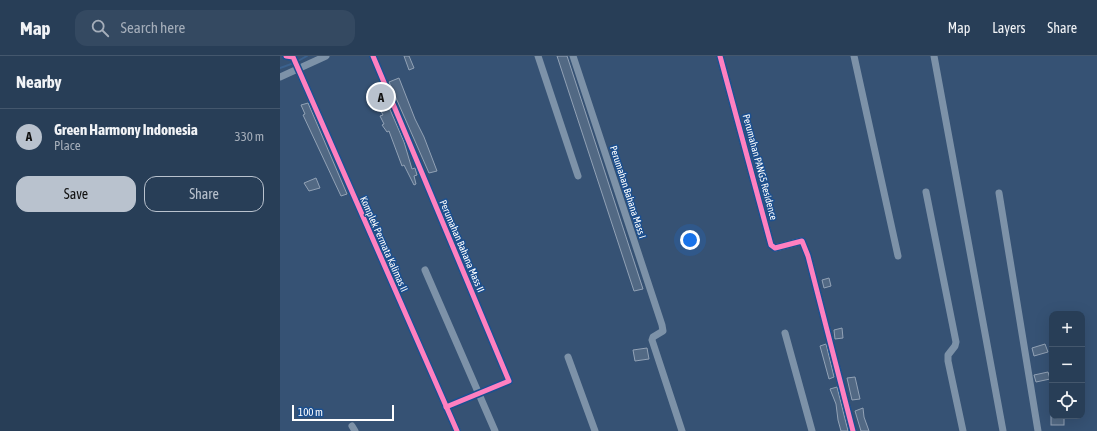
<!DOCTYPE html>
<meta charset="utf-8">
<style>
body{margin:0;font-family:"Asap Condensed",sans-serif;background:#344961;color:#f1f3f6}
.controls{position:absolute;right:12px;bottom:12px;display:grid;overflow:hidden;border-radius:8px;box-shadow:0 4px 16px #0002}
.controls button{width:36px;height:36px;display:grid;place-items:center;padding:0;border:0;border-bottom:1px solid #44576d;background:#283e57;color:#f1f3f6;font:20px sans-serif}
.scale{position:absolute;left:12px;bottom:10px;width:102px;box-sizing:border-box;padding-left:4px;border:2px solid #fff;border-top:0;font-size:11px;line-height:14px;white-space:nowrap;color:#fff;-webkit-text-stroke:3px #1b4f8f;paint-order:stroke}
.you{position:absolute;left:410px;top:184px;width:14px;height:14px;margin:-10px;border:3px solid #fff;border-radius:50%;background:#1a73e8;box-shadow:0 0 0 6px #1a73e833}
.badge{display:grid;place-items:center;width:26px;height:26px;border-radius:50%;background:#b9c2ce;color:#111;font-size:13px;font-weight:700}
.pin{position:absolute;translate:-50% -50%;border:2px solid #fff;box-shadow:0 1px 4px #0006}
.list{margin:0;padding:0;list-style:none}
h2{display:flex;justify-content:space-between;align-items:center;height:52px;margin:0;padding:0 16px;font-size:17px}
h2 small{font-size:13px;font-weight:400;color:#a5aeba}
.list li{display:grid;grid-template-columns:26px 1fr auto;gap:12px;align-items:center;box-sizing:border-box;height:56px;padding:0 16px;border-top:1px solid #44576d}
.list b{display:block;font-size:15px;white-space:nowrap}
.list p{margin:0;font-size:13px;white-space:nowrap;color:#a5aeba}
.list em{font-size:13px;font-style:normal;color:#a5aeba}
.actions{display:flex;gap:8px;padding:12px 16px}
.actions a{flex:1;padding:9px 0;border:1px solid #b9c2ce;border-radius:12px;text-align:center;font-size:14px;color:#b9c2ce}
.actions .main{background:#b9c2ce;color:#111}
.icon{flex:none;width:22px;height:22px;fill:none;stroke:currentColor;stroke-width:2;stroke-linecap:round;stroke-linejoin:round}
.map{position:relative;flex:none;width:817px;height:375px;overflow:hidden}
header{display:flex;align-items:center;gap:24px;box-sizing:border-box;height:56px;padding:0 20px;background:#283e57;border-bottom:1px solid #44576d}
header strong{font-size:19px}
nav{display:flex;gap:22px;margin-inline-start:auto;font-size:14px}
.search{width:280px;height:36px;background:#344961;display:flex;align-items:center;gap:10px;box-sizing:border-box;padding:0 14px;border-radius:12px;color:#a5aeba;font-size:15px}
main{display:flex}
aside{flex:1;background:#283e57}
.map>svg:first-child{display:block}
</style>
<header>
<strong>Map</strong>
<div class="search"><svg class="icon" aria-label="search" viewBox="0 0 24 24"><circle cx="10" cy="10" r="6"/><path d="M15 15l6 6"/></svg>Search here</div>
<nav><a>Map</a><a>Layers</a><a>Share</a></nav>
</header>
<main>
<aside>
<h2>Nearby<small></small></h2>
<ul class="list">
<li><span class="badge">A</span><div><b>Green Harmony Indonesia</b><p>Place</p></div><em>330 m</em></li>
</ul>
<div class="actions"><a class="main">Save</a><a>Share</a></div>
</aside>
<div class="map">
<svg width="817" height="375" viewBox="0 0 817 375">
<rect width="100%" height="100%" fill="#365274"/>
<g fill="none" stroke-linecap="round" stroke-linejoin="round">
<g stroke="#3b618d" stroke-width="2">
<polyline points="18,5 27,0"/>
<polyline points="0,12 14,7"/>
</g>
</g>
<g fill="#526984" stroke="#92a2b6">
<polygon points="124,0 129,0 134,12 129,14"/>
<polygon points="277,0 287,0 363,233 354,235"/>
<polygon points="119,22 135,63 144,81 157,115 149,117 109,26"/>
<polygon points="99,28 124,86 132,113 135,112 137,119 134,120 136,128 134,129 124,109 122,110 109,75 107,76 102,69 104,68 100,60 103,59 93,40 98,37 94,30"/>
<polygon points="28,47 67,138 61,140 23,59 25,58 21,49"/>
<polygon points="36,122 40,132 29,135 24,127"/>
<polygon points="549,222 551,230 544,232 542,224"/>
<polygon points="562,272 563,282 555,283 554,274"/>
<polygon points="546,288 554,321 549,323 540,290"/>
<polygon points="765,288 768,296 754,300 752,292"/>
<polygon points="367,292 369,303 355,305 353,294"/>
<polygon points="768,316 770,323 756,326 754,319"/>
<polygon points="575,321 580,343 572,344 567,322"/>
<polygon points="557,331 568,375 561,375 558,364 556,348 550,333"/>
<polygon points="583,352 584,361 589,375 581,375 575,355"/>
<rect x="771" y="360" width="13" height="9"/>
</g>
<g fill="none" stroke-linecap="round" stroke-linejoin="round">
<g stroke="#7d92a8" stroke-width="7">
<polyline points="6,0 13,1 177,375"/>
<polyline points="93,0 229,325 166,351"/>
<polyline points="258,0 298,120"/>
<polyline points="293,0 382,269 383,275 373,281 372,284 402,375"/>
<polyline points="440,0 491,189 495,192 522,185 528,200 573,375"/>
<polyline points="574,0 618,200"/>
<polyline points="654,0 723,375"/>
<polyline points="0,21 46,0"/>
<polyline points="646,136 676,286 675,290 668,299 668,305 683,375"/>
<polyline points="719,137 758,375"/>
<polyline points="145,214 215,375"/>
<polyline points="505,277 532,375"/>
<polyline points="288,301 315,375"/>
<polyline points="72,370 75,375"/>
</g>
<g stroke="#1b4f8f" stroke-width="8">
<g id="cycleway">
<polyline points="6,0 13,1 177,375"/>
<polyline points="93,0 229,325 166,351"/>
<polyline points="440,0 491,189 495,192 522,185 528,200 573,375"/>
</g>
</g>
<use href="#cycleway" stroke="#ff80c0" stroke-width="5"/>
</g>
<g text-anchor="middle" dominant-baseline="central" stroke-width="3" stroke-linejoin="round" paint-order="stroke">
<g font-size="10" fill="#fff" stroke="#1b4f8f">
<text transform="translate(480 111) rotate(75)">Perumahan PANG5 Residence</text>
<text transform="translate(348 136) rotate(72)">Perumahan Bahana Mass I</text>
<text transform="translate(104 188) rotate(66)">Komplek Permata Kalimas II</text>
<text transform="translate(182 190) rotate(67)">Perumahan Bahana Mass II</text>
</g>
</g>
</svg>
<div class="controls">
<button>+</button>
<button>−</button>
<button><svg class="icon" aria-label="locate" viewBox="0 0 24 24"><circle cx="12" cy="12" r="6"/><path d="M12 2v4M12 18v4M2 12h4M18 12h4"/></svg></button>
</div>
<div class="scale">100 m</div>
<div class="you"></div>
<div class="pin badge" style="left:101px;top:41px">A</div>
</div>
</main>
